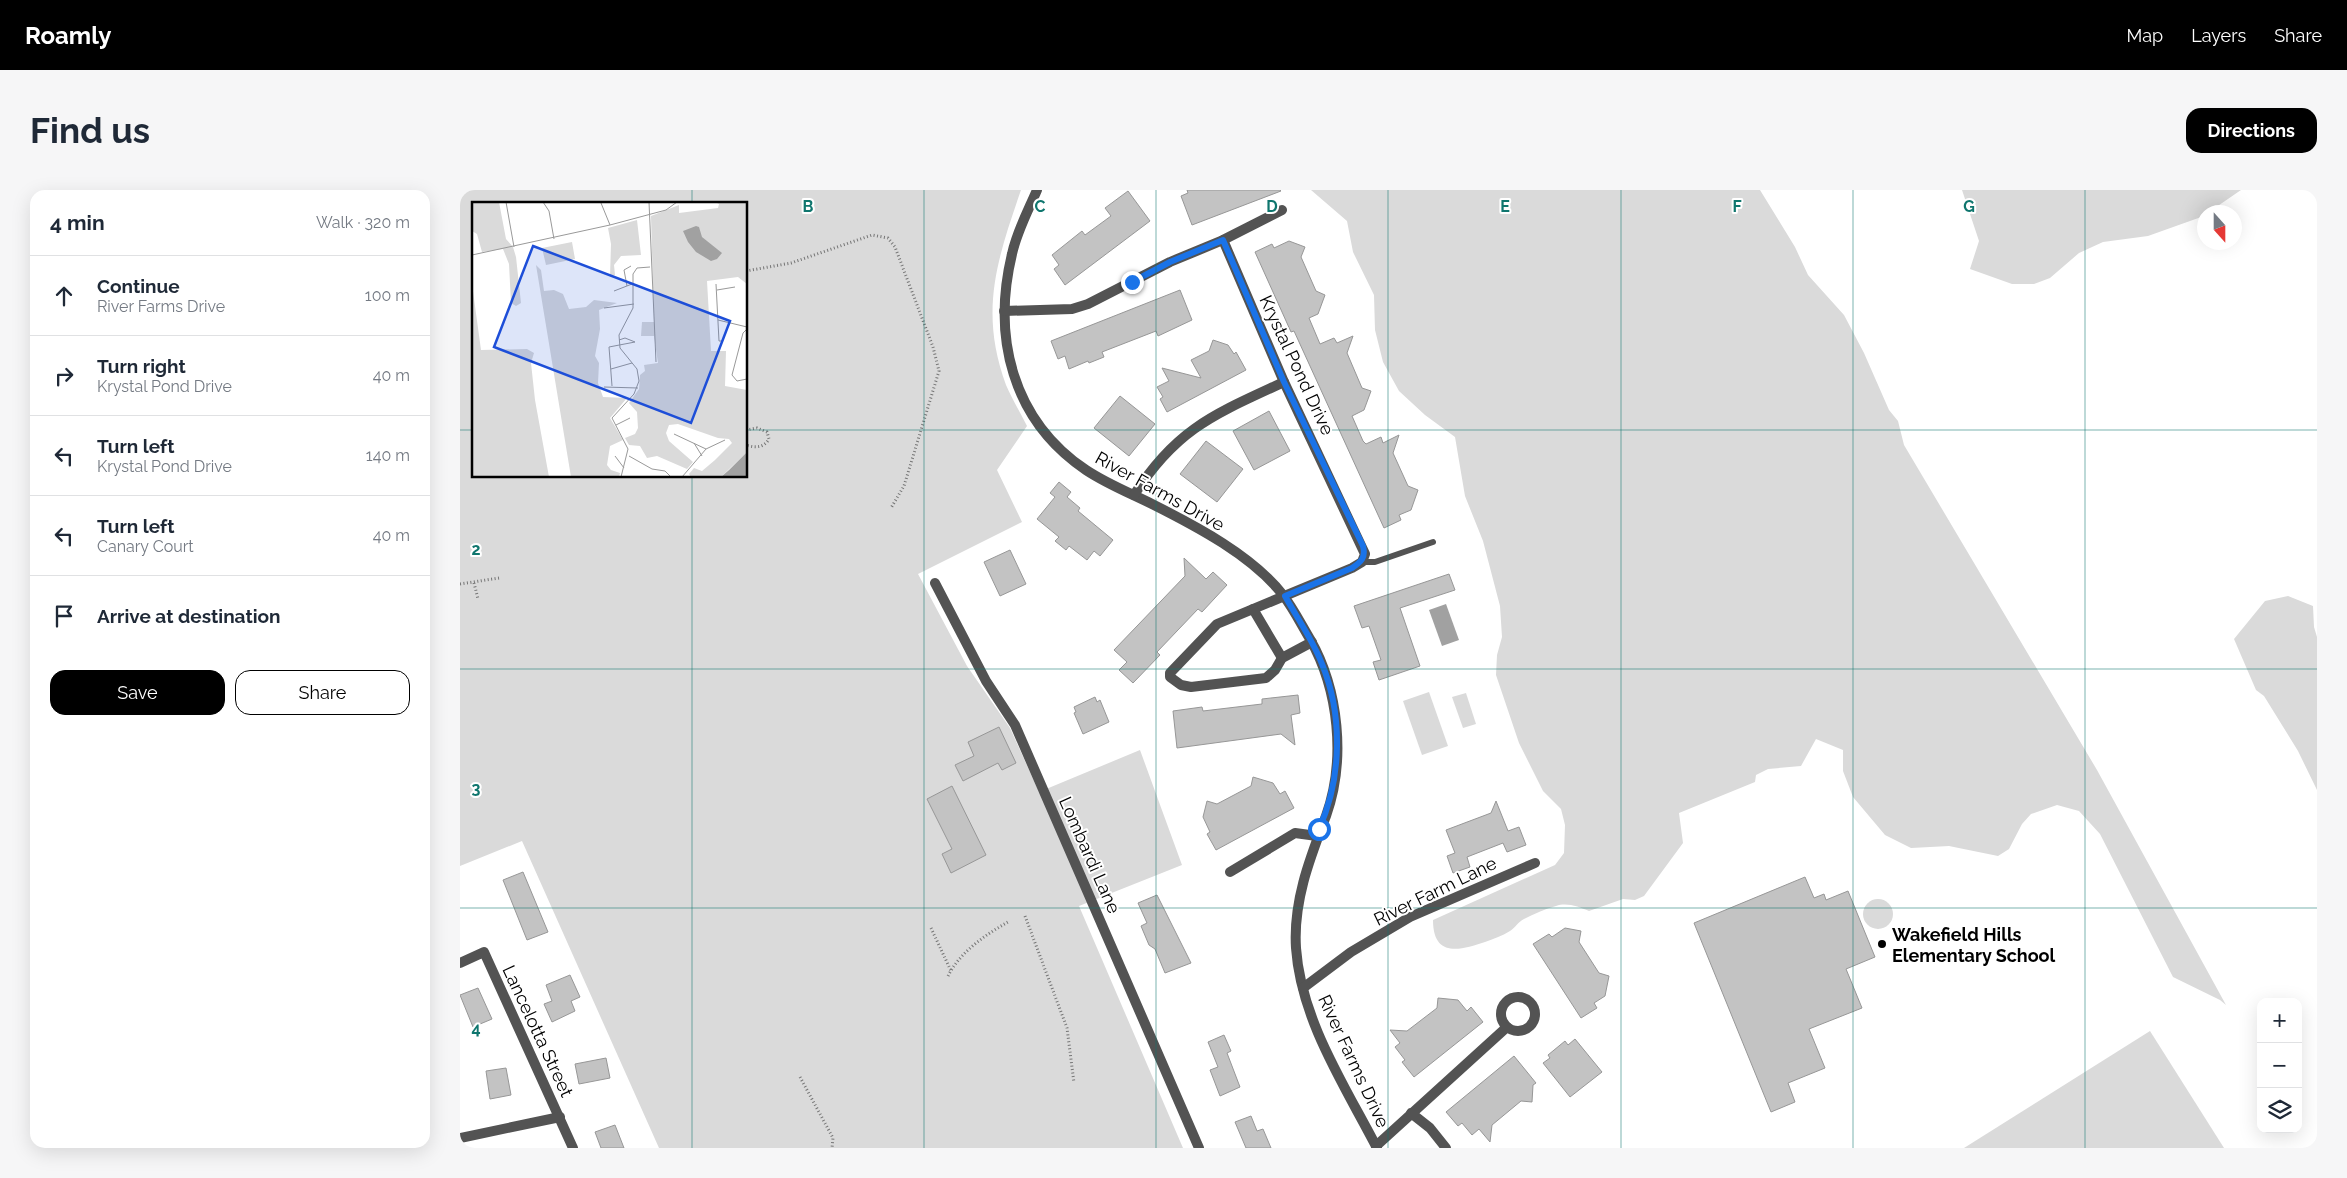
<!DOCTYPE html>
<meta charset="utf-8">
<style>
body{margin:0;font-family:Raleway,sans-serif;background:#f6f6f7;color:#1f2937}
.controls{position:absolute;right:15px;bottom:15px;display:grid;overflow:hidden;border-radius:10px;box-shadow:0 5px 20px #0002}
.controls button{width:45px;height:45px;display:grid;place-items:center;padding:0;border:0;border-bottom:1px solid #e0e1e3;background:#fff;color:#1f2937;font:25px sans-serif}
.compass{position:absolute;left:1737px;top:15px;width:45px;height:45px;border-radius:50%;background:#fff;box-shadow:0 5px 20px #0002;rotate:159deg}
.stop{position:absolute;width:15px;height:15px;margin:-11px;border:4px solid #1a73e8;border-radius:50%;background:#fff}
.stop.end{background:#1a73e8;border-color:#fff;box-shadow:0 1px 5px #0008}
.list{margin:0;padding:0;list-style:none}
h2{display:flex;justify-content:space-between;align-items:center;height:65px;margin:0;padding:0 20px;font-size:21px}
h2 small{font-size:16px;font-weight:400;color:#747a83}
.list li{display:grid;grid-template-columns:32px 1fr auto;gap:15px;align-items:center;box-sizing:border-box;height:80px;padding:0 20px;border-top:1px solid #e0e1e3}
.list b{display:block;font-size:19px;white-space:nowrap}
.list p{margin:0;font-size:16px;white-space:nowrap;color:#747a83}
.list em{font-size:16px;font-style:normal;color:#747a83}
.actions{display:flex;gap:10px;padding:15px 20px}
.actions a{flex:1;padding:11px 0;border:1px solid #000;border-radius:15px;text-align:center;font-size:18px;color:#000}
.actions .main{background:#000;color:#fff}
.icon{flex:none;width:28px;height:28px;fill:none;stroke:currentColor;stroke-width:2;stroke-linecap:round;stroke-linejoin:round}
.map{position:relative;flex:none;width:1857px;height:958px;overflow:hidden;border-radius:15px}
header{display:flex;align-items:center;gap:30px;box-sizing:border-box;height:70px;padding:0 25px;background:#000;color:#fff}
header strong{font-size:24px}
nav{display:flex;gap:28px;margin-inline-start:auto;font-size:18px}
.intro{display:flex;align-items:center;justify-content:space-between;box-sizing:border-box;height:120px;padding:0 30px}
h1{margin:0;font-size:35px}
.button{padding:12px 22px;border-radius:15px;background:#000;color:#fff;font-size:18px;font-weight:700}
main{display:flex;gap:30px;padding:0 30px}
aside{flex:1;background:#fff;border-radius:15px;box-shadow:0 5px 20px #0002}
.map>svg:first-child{display:block}
</style>
<header>
<strong>Roamly</strong>
<nav><a>Map</a><a>Layers</a><a>Share</a></nav>
</header>
<div class="intro"><h1>Find us</h1><a class="button">Directions</a></div>
<main>
<aside>
<h2>4 min<small>Walk · 320 m</small></h2>
<ul class="list">
<li><svg class="icon" aria-label="ahead" viewBox="0 0 24 24"><path d="M12 20V5M6 11l6-6 6 6"/></svg><div><b>Continue</b><p>River Farms Drive</p></div><em>100 m</em></li>
<li><svg class="icon" aria-label="right" viewBox="0 0 24 24"><path d="M7 20v-9h11M14 6l5 5-5 5"/></svg><div><b>Turn right</b><p>Krystal Pond Drive</p></div><em>40 m</em></li>
<li><svg class="icon" aria-label="left" viewBox="0 0 24 24"><path d="M17 20v-9H6M10 6l-5 5 5 5"/></svg><div><b>Turn left</b><p>Krystal Pond Drive</p></div><em>140 m</em></li>
<li><svg class="icon" aria-label="left" viewBox="0 0 24 24"><path d="M17 20v-9H6M10 6l-5 5 5 5"/></svg><div><b>Turn left</b><p>Canary Court</p></div><em>40 m</em></li>
<li><svg class="icon" aria-label="arrive" viewBox="0 0 24 24"><path d="M6 21V4h12l-3 4 3 4H6"/></svg><div><b>Arrive at destination</b></div></li>
</ul>
<div class="actions"><a class="main">Save</a><a>Share</a></div>
</aside>
<div class="map">
<svg width="1857" height="958" viewBox="0 0 1857 958">
<rect width="100%" height="100%" fill="#fff"/>
<g fill="#dadada" fill-rule="evenodd">
<path d="M0,0H561C537,70 519,121 546,195C552,209 560,222 567,236L537,280L562,332L458,384L507,476L550,538L579,602L680,560L722,675L619,716L723,958H199L62,651L0,676ZM14,14H286V286H14Z"/>
<path d="M851,0H1300L1335,57L1348,85L1384,125L1404,163L1429,220L1438,231L1444,255L1637,580L1766,815L1760,810L1713,787L1640,644L1619,621L1597,615L1571,624L1562,634L1549,659L1538,666L1489,656L1451,658L1425,645L1393,607L1383,581V560L1356,549L1341,576L1308,579L1296,585L1295,592L1219,623L1223,653L1184,706L1175,710L1163,709L1129,721C1119,717 1107,712 1096,716C1085,719 1074,724 1064,729C1058,732 1055,738 1050,741C1042,746 1033,749 1025,752C999,761 973,767 973,730L1095,675L1104,663L1105,635L1101,619L1083,601L1059,553L1036,485L1037,465L1042,447L1040,416L1023,351L1005,306L995,247L965,225L939,201L923,172L915,140L914,105L893,62L887,31Z"/>
<polygon points="1502,0 1781,0 1749,22 1744,22 1744,26 1688,46 1643,52 1619,63 1590,88 1574,94 1552,94 1510,79 1519,51"/>
<polygon points="1828,406 1853,416 1854,437 1857,447 1857,600 1838,561 1804,506 1796,500 1774,449 1805,411"/>
<polygon points="969,502 988,556 962,565 943,511"/>
<polygon points="1006,503 1016,534 1003,538 992,507"/>
<circle cx="1418" cy="724" r="15"/>
<polygon points="1690,841 1764,958 1504,958"/>
</g>
<polygon fill="#a1a1a1" points="986,414 999,450 982,456 969,420"/>
<g fill="#c3c3c3" stroke="#979797">
<polygon points="727,0 820,0 821,1 732,35 721,6 728,3"/>
<polygon points="668,1 690,31 605,95 594,79 599,75 592,65 622,41 625,45 651,26 645,18"/>
<polygon points="829,51 845,57 841,67 856,101 865,105 858,124 849,128 860,154 874,148 877,153 893,146 887,163 902,198 911,201 904,220 892,226 903,251 906,254 921,247 923,253 939,245 933,263 948,296 958,300 951,320 939,325 941,330 924,338 834,141 831,142 795,62 812,54 814,58"/>
<polygon points="720,100 732,130 698,146 696,141 642,162 644,167 629,173 628,171 609,179 605,166 598,169 591,151"/>
<polygon points="753,150 768,155 774,164 776,162 786,180 707,222 700,209 703,207 697,197 709,191 702,178 741,188 731,170 749,161"/>
<polygon points="660,206 695,234 669,266 634,238"/>
<polygon points="809,221 830,261 794,280 773,241"/>
<polygon points="746,251 783,279 757,312 720,284"/>
<polygon points="599,292 611,302 607,307 620,318 618,321 653,350 640,366 634,361 627,370 609,356 606,360 595,351 599,347 577,329 595,307 590,303"/>
<polygon points="550,360 566,394 540,406 524,372"/>
<polygon points="724,368 746,389 753,382 767,395 742,422 738,419 697,462 700,465 673,493 659,480 667,472 654,460 725,386"/>
<polygon points="989,384 995,400 940,418 960,476 919,490 913,472 921,470 909,436 902,438 894,416"/>
<polygon points="838,505 840,523 831,525 835,555 821,544 717,558 713,521 742,517 743,521 802,514 802,509"/>
<polygon points="635,507 637,512 640,510 649,532 623,544 614,523 616,522 614,517"/>
<polygon points="539,537 556,573 542,580 538,573 503,591 495,575 514,566 508,552"/>
<polygon points="793,587 813,593 820,604 825,601 834,618 756,660 747,644 750,642 743,627 747,611 757,614 791,596"/>
<polygon points="492,596 526,665 491,683 482,664 492,659 467,609"/>
<polygon points="1036,611 1048,641 1059,637 1066,655 1047,662 1043,653 1007,667 1010,677 993,683 987,666 995,663 986,640 1031,623"/>
<polygon points="63,682 88,742 67,750 43,690"/>
<polygon points="1345,687 1354,708 1364,704 1366,710 1388,701 1415,767 1386,779 1402,818 1349,839 1365,878 1328,893 1335,912 1311,922 1234,733"/>
<polygon points="697,705 731,773 705,783 695,759 689,755 681,736 687,733 678,713"/>
<polygon points="1105,738 1121,741 1119,752 1139,783 1149,786 1145,806 1134,813 1137,818 1121,828 1073,754 1089,744 1092,747"/>
<polygon points="110,785 120,807 111,811 115,821 92,832 84,814 92,811 86,795"/>
<polygon points="18,798 32,829 13,837 0,805"/>
<polygon points="978,808 998,810 1007,821 1011,817 1023,832 954,887 942,872 945,870 935,857 940,853 930,840 947,841 977,818"/>
<polygon points="764,845 771,861 767,863 780,897 760,906 750,880 758,877 748,852"/>
<polygon points="1115,849 1142,882 1110,907 1083,873 1090,868 1088,865 1105,851 1108,855"/>
<polygon points="1054,866 1076,893 1073,895 1072,912 1061,911 1032,935 1030,952 1019,939 1012,945 1002,933 998,936 986,922"/>
<polygon points="146,868 150,888 119,894 115,874"/>
<polygon points="46,878 51,905 30,909 26,881"/>
<polygon points="791,926 797,941 803,939 811,958 786,958 775,932"/>
<polygon points="155,935 164,958 141,958 135,942"/>
</g>
<g fill="none" stroke-linecap="round" stroke-linejoin="round">
<g stroke="#757575" stroke-width="3" stroke-dasharray="1 2.5" stroke-linecap="butt">
<polyline points="286,81 331,73 412,45 428,48 435,57 473,157 479,181 444,296 431,318"/>
<path d="M286,240L297,238L307,242L309,249C304,258 295,258 286,255"/>
<polyline points="14,393 18,409"/>
<polyline points="0,394 39,388"/>
<polyline points="565,726 607,838 614,893"/>
<polyline points="471,738 491,781"/>
<path d="M488,786C500,762 525,745 548,732"/>
<polyline points="340,887 373,948 372,958"/>
</g>
<polyline stroke="#535353" stroke-width="6" points="902,372 915,372 973,352"/>
<g stroke="#535353" stroke-width="10">
<path d="M577,0C568,21 557,41 552,64C532,147 552,230 626,280C647,294 670,303 692,314C736,336 793,366 823,405C833,418 841,434 850,449C879,500 886,570 866,626C850,668 833,711 836,758C841,830 885,896 917,958"/>
<polyline points="763,50 824,192 905,364 902,372 892,378 757,434 710,483 710,487 721,495 731,497 806,488 815,480 822,468 852,452"/>
<polyline points="544,121 612,119 628,114 710,72 763,50 822,20"/>
<path d="M674,305C717,238 755,224 824,192"/>
<polyline points="475,393 526,491 555,535 739,958"/>
<polyline points="793,419 822,468"/>
<polyline points="770,682 835,643 857,646"/>
<polyline points="0,773 24,762 113,958"/>
<polyline points="843,798 891,762 950,727 1075,673"/>
<circle cx="1058" cy="824" r="17"/>
<polyline points="951,923 970,938 986,958"/>
<polyline points="0,948 100,927"/>
<polyline points="916,956 1047,837"/>
</g>
</g>
<g fill="none" stroke-linecap="round" stroke-linejoin="round">
<path stroke="#1a73e8" stroke-width="6" d="M672,92L710,72L763,50L824,192L903,356C906,368 901,372 892,378L825,406C837,428 853,450 862,474C883,525 882,588 859,639"/>
</g>
<path fill="none" stroke="#0f766e" stroke-width="1" stroke-opacity="0.55" d="M232,0V14M464,0V958M696,0V958M928,0V958M1161,0V958M1393,0V958M1625,0V958M0,240H14M286,240H1857M232,286V958M0,479H1857M0,718H1857"/>
<circle fill="#000" stroke="#fff" stroke-width="2" cx="1422" cy="754" r="5"/>
<g text-anchor="middle" dominant-baseline="central" stroke-width="4" stroke-linejoin="round" paint-order="stroke">
<g font-size="18" fill="#000" stroke="#fff">
<text transform="translate(837 175) rotate(65)">Krystal Pond Drive</text>
<text transform="translate(700 301) rotate(29)">River Farms Drive</text>
<text transform="translate(630 665) rotate(66)">Lombardi Lane</text>
<text transform="translate(975 701) rotate(-26)">River Farm Lane</text>
<text transform="translate(78 841) rotate(65)">Lancelotta Street</text>
<text transform="translate(894 871) rotate(65)">River Farms Drive</text>
</g>
<g font-size="18" font-weight="bold" fill="#000" stroke="#fff" text-anchor="start">
<text x="1432" y="744">Wakefield Hills<tspan x="1432" dy="21">Elementary School</tspan></text>
</g>
</g>
<g transform="translate(12 12)">
<rect width="275" height="275" fill="#fff"/>
<path d="M0,0H27L34,37L41,45L44,55L49,101L44,104L39,101L37,62L31,47L10,50L5,32L0,29ZM243,0H275V82L266,75L235,79L239,149H254L253,184L275,188V250L249,275H219L217,272L222,266L230,269L243,258L260,241L257,237L246,236L206,222L197,223L194,231L197,239L221,260L215,267L185,254L175,256L168,244L157,243L153,236L163,232L166,226L165,210L157,201L167,187L168,173L173,169L172,163L186,161L182,134H169L170,120H182L179,14L207,3V11L246,6L247,2ZM165,18L169,53L149,54L142,63L143,73L138,75L139,42L136,26ZM100,40L103,57L74,63L70,46ZM64,63L69,68L72,89L82,88L91,92L97,107L114,105L122,98L145,101L127,108L128,127L123,154L127,161L126,181L131,195L155,196L138,216L151,238L138,244L135,263L139,268L148,271L147,275H99ZM0,82L9,148L55,147L62,151L59,161L63,198L77,275H0Z" fill="#dadada"/>
<path d="M224,24L227,25L230,35L250,51L245,57L239,59L224,50L216,40L211,29ZM275,250V275H249L257,268Z" fill="#a1a1a1"/>
<path fill="none" stroke="#999" stroke-width="1" d="M34,0L42,45M71,0L77,9L82,37M177,0L184,160M129,1L138,23M0,53L138,23L194,8L205,0M244,82L247,139H251M155,84L152,68L159,64M245,88L263,85M142,89L160,82M132,106L162,102M246,118L275,125M275,127L271,131L260,173L265,179L275,177M139,167L160,161M140,184L137,145L163,140L153,136L147,138M132,185L166,186M144,223L158,216M202,232L234,247L210,275M222,241L230,254M234,247L253,238M143,254L152,266M157,254L180,267L193,269L199,275M149,275L156,247L140,216L162,192L167,179L165,167L148,146L147,133L161,106V72L165,66L178,65"/>
<path fill="#1d4ed8" fill-opacity="0.15" stroke="#1d4ed8" stroke-width="2.5" d="M61,44L258,119L219,221L22,145Z"/>
<rect width="275" height="275" fill="none" stroke="#000" stroke-width="2.5"/>
</g>
<g font-size="16" text-anchor="middle" font-weight="bold" fill="#0f766e" stroke="#fff" stroke-width="4" stroke-linejoin="round" paint-order="stroke">
<text x="348" y="22">B</text>
<text x="580" y="22">C</text>
<text x="812" y="22">D</text>
<text x="1045" y="22">E</text>
<text x="1277" y="22">F</text>
<text x="1509" y="22">G</text>
<text x="16" y="365">2</text>
<text x="16" y="604">3</text>
<text x="16" y="844">4</text>
</g>
</svg>
<div class="controls">
<button>+</button>
<button>−</button>
<button><svg class="icon" aria-label="layers" viewBox="0 0 24 24"><path d="M12 4l9 5-9 5-9-5zM3 14l9 5 9-5"/></svg></button>
</div>
<svg class="compass" viewBox="-18 -18 36 36"><path d="M0-13l5 13h-10z" fill="#e53935"/><path d="M0 13l5-13h-10z" fill="#747a83"/></svg>
<div class="stop" style="left:859px;top:639px"></div>
<div class="stop end" style="left:672px;top:92px"></div>
</div>
</main>
